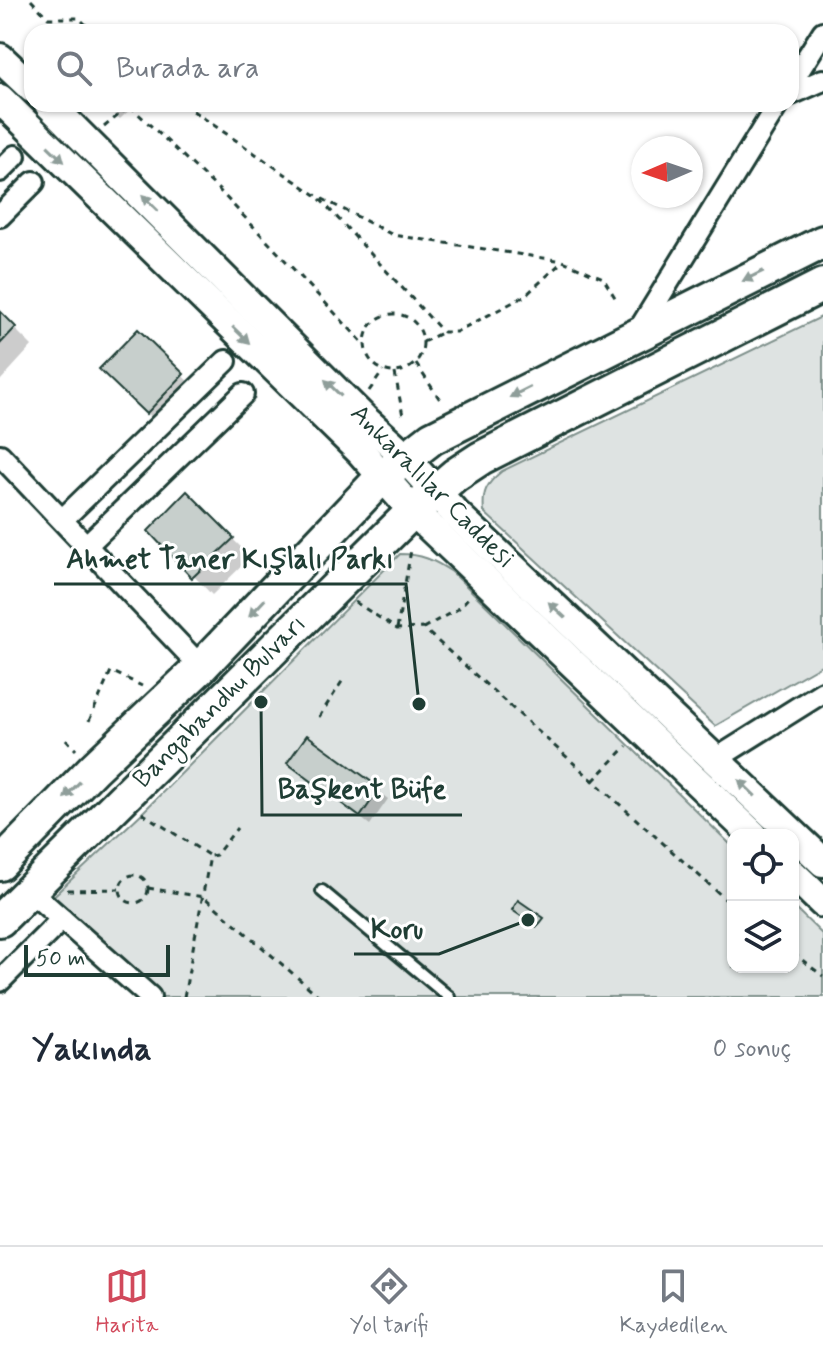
<!DOCTYPE html>
<html lang="tr">
<meta charset="utf-8">
<style>
body{margin:0;font-family:Mynerve,sans-serif;background:#f2f2f3;color:#1f2937}
.controls{position:absolute;right:24px;bottom:24px;display:grid;overflow:hidden;border-radius:16px;box-shadow:0 2px 6px #0004}
.controls button{width:72px;height:72px;display:grid;place-items:center;padding:0;border:0;border-bottom:2px solid #e0e1e3;background:#fff;color:#1f2937;font:40px sans-serif}
.compass{position:absolute;left:631px;top:136px;width:72px;height:72px;border-radius:50%;background:#fff;box-shadow:0 2px 6px #0004;rotate:268deg}
.scale{position:absolute;left:24px;bottom:20px;width:146px;box-sizing:border-box;padding-left:8px;border:4px solid #1f3d34;border-top:0;font-size:22px;line-height:28px;white-space:nowrap;color:#1f3d34;-webkit-text-stroke:6px #fff;paint-order:stroke}
.list{margin:0;padding:0;list-style:none}
h2{display:flex;justify-content:space-between;align-items:center;height:104px;margin:0;padding:0 32px;font-size:34px}
h2 small{font-size:26px;font-weight:400;color:#747a83}
.icon{flex:none;width:44px;height:44px;fill:none;stroke:currentColor;stroke-width:2;stroke-linecap:round;stroke-linejoin:round}
.map{position:relative;flex:none;width:823px;height:997px;overflow:hidden}
.search{position:absolute;background:#fff;box-shadow:0 2px 6px #0004;left:24px;right:24px;top:24px;height:88px;display:flex;align-items:center;gap:20px;box-sizing:border-box;padding:0 28px;border-radius:24px;color:#747a83;font-size:30px}
.sheet{height:248px;background:#fff}
nav{display:flex;justify-content:space-around;align-items:center;box-sizing:border-box;height:112px;border-top:2px solid #e0e1e3;background:#fff;font-size:22px;color:#747a83}
nav a{display:grid;justify-items:center;gap:4px}
nav .on{color:#d1495b}
.map>svg:first-child{display:block}
</style>
<div class="map">
<svg width="823" height="997" viewBox="0 0 823 997">
<rect width="100%" height="100%" fill="#fff"/>
<filter id="ink" filterUnits="userSpaceOnUse"><feTurbulence type="fractalNoise" baseFrequency=".0125" numOctaves="2"/><feDisplacementMap in="SourceGraphic" scale="16" xChannelSelector="R" yChannelSelector="G"/><feConvolveMatrix kernelMatrix="1 2 1 2 8 2 1 2 1" color-interpolation-filters="sRGB"/></filter>
<g filter="url(#ink)">
<g fill="#dee3e2" stroke="#7e908b" stroke-width="2">
<path d="M823,316V664L715,726L484,512C482,492 486,484 502,471Z"/>
<path d="M400,554C421,554 434,560 452,572L733,847V967H793V906L823,935V997H150L45,904L142,813Z"/>
</g>
<g fill="#0003">
<polygon points="106,104 136,104 120,119"/>
<polygon points="0,314 32,346 0,381"/>
<polygon points="138,332 201,394 165,430 102,369"/>
<polygon points="187,494 251,557 212,595 151,531"/>
<polygon points="308,738 388,799 370,825 289,763"/>
</g>
<g fill="#c7cfcc" stroke="#1f3d34" stroke-width="2">
<polygon points="0,311 16,327 0,344"/>
<polygon points="138,329 184,374 146,414 99,369"/>
<polygon points="187,491 234,538 192,578 148,531"/>
<polygon points="307,735 380,788 360,817 287,763"/>
<polygon points="518,900 544,918 537,927 512,910"/>
</g>
<g fill="none" stroke-linecap="round" stroke-linejoin="round">
<g stroke="#1f3d34" stroke-width="16">
<polyline id="service" points="322,891 449,997"/>
</g>
<g stroke="#1f3d34" stroke-width="26">
<g id="minor">
<polyline points="791,83 823,32"/>
<polyline points="791,94 823,80"/>
<polyline points="0,171 15,156"/>
<polyline points="0,216 34,182"/>
<polyline points="637,333 778,104"/>
<polyline points="0,455 201,667"/>
<polyline points="63,519 226,361"/>
<polyline points="88,544 243,394"/>
<polyline points="716,759 823,692"/>
<polyline points="29,890 150,997"/>
<polyline points="0,981 62,919"/>
</g>
</g>
<g stroke="#1f3d34" stroke-width="34">
<g id="secondary">
<polyline points="0,58 32,88"/>
<polyline points="0,99 360,451 413,511 753,835"/>
<polyline points="49,104 363,418 395,447 455,513 823,862"/>
<polyline points="793,874 823,903"/>
</g>
</g>
<g stroke="#1f3d34" stroke-width="38">
<g id="primary">
<polyline points="0,864 94,768 201,667 383,476 432,438 823,242"/>
<polyline points="0,920 413,511 455,475 481,458 823,285"/>
</g>
</g>
<g stroke="#1f3d34" stroke-width="3" stroke-dasharray="6 6" stroke-linecap="butt">
<polyline points="31,0 48,18 79,18 93,32"/>
<polyline points="183,104 317,196 393,235 563,261 603,278 616,299"/>
<polyline points="130,106 219,190 364,344"/>
<polyline points="104,127 132,104"/>
<polyline points="320,199 443,332 456,332 525,296 563,261"/>
<circle cx="394" cy="343" r="29"/>
<polyline points="423,342 441,333"/>
<polyline points="416,364 441,401"/>
<polyline points="395,373 403,416"/>
<polyline points="369,391 383,371"/>
<polyline points="355,602 397,629 423,628 733,906"/>
<polyline points="423,628 458,609 469,597"/>
<polyline points="397,629 411,550"/>
<polyline points="319,717 343,680"/>
<polyline points="89,721 111,671 142,686"/>
<polyline points="66,739 76,750"/>
<polyline points="593,781 627,746"/>
<polyline points="142,813 210,856"/>
<circle cx="134" cy="889" r="14"/>
<polyline points="148,888 204,897 320,997"/>
<polyline points="67,890 119,889"/>
<polyline points="793,953 823,976"/>
<polyline points="184,997 210,856 216,855 237,828"/>
</g>
<use href="#service" stroke="#fff" stroke-width="10"/>
<use href="#minor" stroke="#fff" stroke-width="20"/>
<use href="#secondary" stroke="#fff" stroke-width="28"/>
<use href="#primary" stroke="#fff" stroke-width="32"/>
</g>
<defs><path id="oneway-solid" d="M-6-.8H1V-3.2L6.5 0L1 3.2V.8H-6Z" transform="scale(2)"/></defs>
<g fill="#8f9e9a">
<use href="#oneway-solid" transform="translate(56 154) rotate(44)"/>
<use href="#oneway-solid" transform="translate(150 203) rotate(-135)"/>
<use href="#oneway-solid" transform="translate(753 276) rotate(154)"/>
<use href="#oneway-solid" transform="translate(241 335) rotate(44)"/>
<use href="#oneway-solid" transform="translate(333 388) rotate(-135)"/>
<use href="#oneway-solid" transform="translate(520 392) rotate(153)"/>
<use href="#oneway-solid" transform="translate(257 608) rotate(133)"/>
<use href="#oneway-solid" transform="translate(557 610) rotate(-137)"/>
<use href="#oneway-solid" transform="translate(747 788) rotate(-136)"/>
<use href="#oneway-solid" transform="translate(72 790) rotate(134)"/>
</g>
</g>
<g text-anchor="middle" dominant-baseline="central" stroke-width="6" stroke-linejoin="round" paint-order="stroke">
<g font-size="26" fill="#1f3d34" stroke="#fff">
<text transform="translate(432 487) rotate(45)">Ankaralılar Caddesi</text>
<text transform="translate(220 702) rotate(-45)">Bangabandhu Bulvarı</text>
</g>
</g>
<path fill="none" stroke="#1f3d34" stroke-width="3" d="M419 704L406 584H54M261 702L262 815H462M528 920L439 954H354"/>
<g fill="#1f3d34" stroke="#fff" stroke-width="3">
<circle cx="419" cy="704" r="8"/>
<circle cx="261" cy="702" r="8"/>
<circle cx="528" cy="920" r="8"/>
</g>
<g font-size="28" text-anchor="middle" font-weight="bold" fill="#1f3d34" stroke="#fff" stroke-width="6" stroke-linejoin="round" paint-order="stroke">
<text x="230" y="568">Ahmet Taner Kışlalı Parkı</text>
<text x="362" y="798">Başkent Büfe</text>
<text x="397" y="938">Koru</text>
</g>
</svg>
<div class="controls">
<button><svg class="icon" aria-label="locate" viewBox="0 0 24 24"><circle cx="12" cy="12" r="6"/><path d="M12 2v4M12 18v4M2 12h4M18 12h4"/></svg></button>
<button><svg class="icon" aria-label="layers" viewBox="0 0 24 24"><path d="M12 4l9 5-9 5-9-5zM3 14l9 5 9-5"/></svg></button>
</div>
<svg class="compass" viewBox="-18 -18 36 36"><path d="M0-13l5 13h-10z" fill="#e53935"/><path d="M0 13l5-13h-10z" fill="#747a83"/></svg>
<div class="scale">50 m</div>
<div class="search"><svg class="icon" aria-label="search" viewBox="0 0 24 24"><circle cx="10" cy="10" r="6"/><path d="M15 15l6 6"/></svg>Burada ara</div>
</div>
<section class="sheet">
<h2>Yakında<small>0 sonuç</small></h2>
<ul class="list">
</ul>
</section>
<nav>
<a class="on"><svg class="icon" aria-label="map" viewBox="0 0 24 24"><path d="M3 6l6-2 6 2 6-2v14l-6 2-6-2-6 2zM9 4v14M15 6v14"/></svg>Harita</a>
<a><svg class="icon" aria-label="directions" viewBox="0 0 24 24"><path d="M12 3l9 9-9 9-9-9zM9 14v-3h6M13 9l2 2-2 2"/></svg>Yol tarifi</a>
<a><svg class="icon" aria-label="saved" viewBox="0 0 24 24"><path d="M7 4h10v16l-5-4-5 4z"/></svg>Kaydedilen</a>
</nav>
